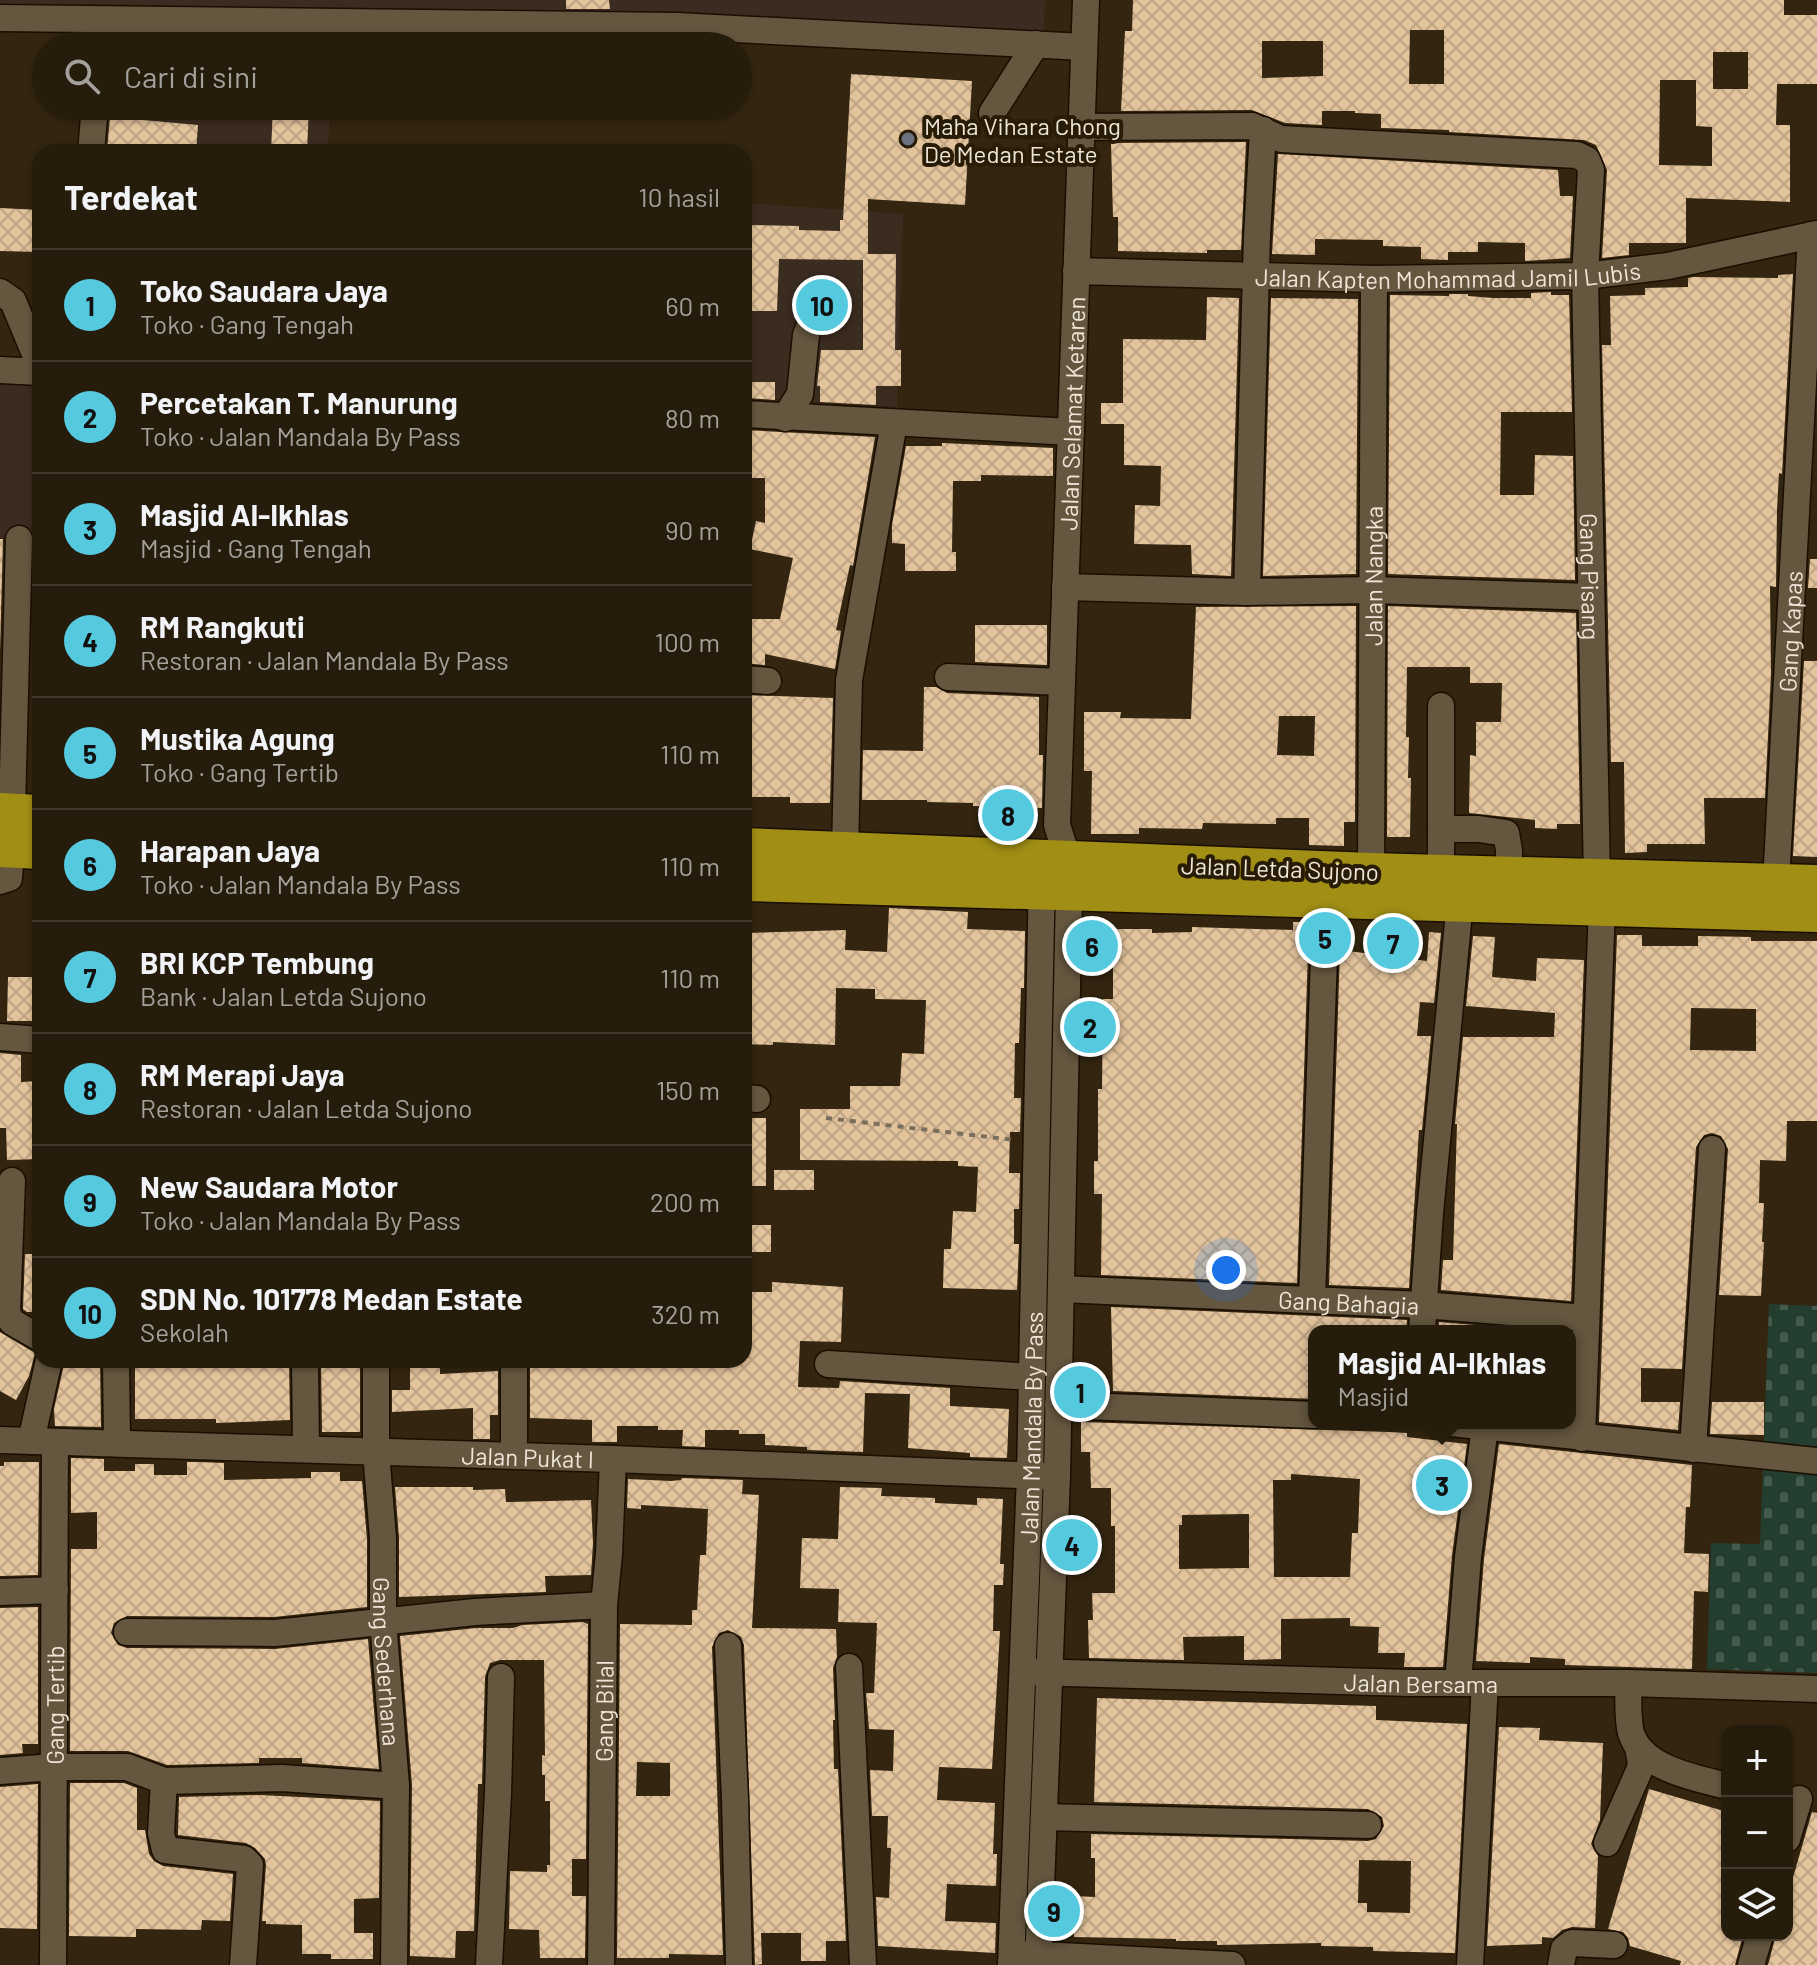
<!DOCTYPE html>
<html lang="id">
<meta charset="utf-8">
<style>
body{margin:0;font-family:Barlow,sans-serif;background:#32291a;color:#f1f3f6}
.controls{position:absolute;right:24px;bottom:24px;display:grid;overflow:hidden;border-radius:16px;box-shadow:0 2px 6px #0004}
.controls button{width:72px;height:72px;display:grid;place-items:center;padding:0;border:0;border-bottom:2px solid #423a2d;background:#261c0c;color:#f1f3f6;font:40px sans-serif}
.you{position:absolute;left:1226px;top:1270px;width:28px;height:28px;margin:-20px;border:6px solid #fff;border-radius:50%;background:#1a73e8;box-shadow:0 0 0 12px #1a73e833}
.badge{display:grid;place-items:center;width:52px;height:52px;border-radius:50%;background:#55cadf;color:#111;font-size:26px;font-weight:700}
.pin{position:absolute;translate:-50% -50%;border:4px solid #fff;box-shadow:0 2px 8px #0006}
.popup{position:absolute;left:1308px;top:1325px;width:268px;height:104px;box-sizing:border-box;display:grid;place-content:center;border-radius:16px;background:#261c0c;filter:drop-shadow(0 2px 6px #0005);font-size:26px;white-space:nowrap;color:#a4a19d}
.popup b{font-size:30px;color:#f1f3f6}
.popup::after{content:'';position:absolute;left:50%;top:100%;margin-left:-16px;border:16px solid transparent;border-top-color:#261c0c}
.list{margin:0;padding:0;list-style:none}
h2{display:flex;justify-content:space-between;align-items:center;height:104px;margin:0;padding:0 32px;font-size:34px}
h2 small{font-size:26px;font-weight:400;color:#a4a19d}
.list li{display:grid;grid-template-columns:52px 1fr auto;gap:24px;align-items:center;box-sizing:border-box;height:112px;padding:0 32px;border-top:2px solid #423a2d}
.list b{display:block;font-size:30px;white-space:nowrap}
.list p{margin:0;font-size:26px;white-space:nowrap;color:#a4a19d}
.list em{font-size:26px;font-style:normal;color:#a4a19d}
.icon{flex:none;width:44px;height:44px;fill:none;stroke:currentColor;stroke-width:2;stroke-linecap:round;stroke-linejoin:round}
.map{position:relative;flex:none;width:1817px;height:1965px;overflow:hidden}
.search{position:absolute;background:#261c0c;box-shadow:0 2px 6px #0004;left:32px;top:32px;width:720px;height:88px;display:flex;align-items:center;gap:20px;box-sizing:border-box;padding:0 28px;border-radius:44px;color:#a4a19d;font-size:30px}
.panel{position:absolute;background:#261c0c;box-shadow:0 2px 6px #0004;left:32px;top:144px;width:720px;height:1224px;border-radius:24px}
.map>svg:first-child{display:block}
</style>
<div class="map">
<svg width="1817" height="1965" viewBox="0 0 1817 1965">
<defs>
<pattern id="cemetery-stones" width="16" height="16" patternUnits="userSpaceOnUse" patternTransform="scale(2)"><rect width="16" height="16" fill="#233e2f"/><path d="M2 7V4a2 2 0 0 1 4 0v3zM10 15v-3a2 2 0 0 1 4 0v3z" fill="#435a4c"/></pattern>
<pattern id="building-cross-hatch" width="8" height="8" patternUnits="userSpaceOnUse" patternTransform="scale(2)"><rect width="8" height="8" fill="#e3c39b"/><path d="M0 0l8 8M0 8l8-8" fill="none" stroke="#bca484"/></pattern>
</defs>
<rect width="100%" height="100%" fill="#332510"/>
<g fill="#3c2b21">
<polygon points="0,0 1045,0 1043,49"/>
<polygon points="0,383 40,385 40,540 0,538"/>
</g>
<g fill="#3b2c20">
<polygon points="0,0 142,0 141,10 0,5"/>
<polygon points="199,14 335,23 334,46 197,46"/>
<polygon points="96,106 192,109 193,106 330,106 328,152 93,152"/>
<polygon points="744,203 903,214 897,407 744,397"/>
</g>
<polygon fill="url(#cemetery-stones)" points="1769,1304 1817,1306 1817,1673 1707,1669 1711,1543 1760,1544"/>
<g fill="url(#building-cross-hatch)" fill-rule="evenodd">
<polygon points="566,0 609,0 610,9 566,9"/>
<path d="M1133,0H1784V15H1817V84H1777L1776,125H1790V202L1686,198V243H1629V255L1602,258L1607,170L1596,145L1584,140L1449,132V130L1381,128V114L1355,113V111H1322V125L1285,123L1252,110L1121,111L1125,31H1132ZM1410,30H1444V84H1409ZM1262,41H1323V76L1262,78ZM1713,52H1748V89H1713ZM1660,80H1696V126L1712,127V166L1659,165Z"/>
<polygon points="851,74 972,81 965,205 868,199 868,254 896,254 895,350 901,350 901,386 876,386 876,405 820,402 820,386 817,386 821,350 863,350 863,260 779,259 777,311 744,311 744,225 799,226 799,230 840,231 840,220 843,220"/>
<polygon points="273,106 309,106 307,152 271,152"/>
<polygon points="110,117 198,125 196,152 107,152"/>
<polygon points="1246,142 1241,250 1207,250 1207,253 1118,251 1118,217 1113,217 1111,143"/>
<polygon points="1278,154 1558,170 1560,196 1573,196 1570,258 1525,261 1525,243 1478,242 1478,252 1448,252 1448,260 1421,259 1421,247 1383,246 1383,240 1315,239 1315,255 1272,254"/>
<polygon points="0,208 40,210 40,252 0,251"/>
<polygon points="1793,274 1782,474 1779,473 1777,510 1776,587 1770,586 1771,674 1765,798 1704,798 1705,844 1647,844 1647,852 1625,853 1624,762 1611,762 1602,345 1611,345 1610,296 1645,295 1645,288 1688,287 1688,278 1693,277 1778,278 1778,275"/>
<polygon points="1551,292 1551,295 1569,295 1572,412 1501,412 1500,495 1534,495 1535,455 1573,456 1575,580 1388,574 1390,295 1449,296 1449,294 1468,294 1468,296 1493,298 1531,298 1531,293"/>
<polygon points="1207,297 1239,298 1231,576 1192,574 1191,545 1134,544 1135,505 1160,506 1161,466 1124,465 1124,424 1101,424 1101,403 1123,403 1123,339 1206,340"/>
<polygon points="1271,298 1358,299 1356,574 1263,576"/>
<polygon points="747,382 775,382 775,400 747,398"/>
<polygon points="744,430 875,437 853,566 850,565 836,630 841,631 835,669 765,654 765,665 744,663 744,619 780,619 793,558 750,549 756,521 765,523 765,478 744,478"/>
<polygon points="942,443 1053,448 1053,476 981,475 981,481 953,481 952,552 956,552 956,571 905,571 905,544 892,543 892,525 906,446 942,446"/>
<polygon points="0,539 3,539 0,651"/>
<polygon points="35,539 40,540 40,652 32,652"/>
<polygon points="1810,559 1817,559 1817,588 1808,588"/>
<path d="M1356,606L1355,822H1344V846L1309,845V818H1276V824L1203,823L1202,829L1139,828V834H1091L1092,771H1084V712H1121L1120,718L1191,719L1196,607ZM1279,716H1315L1314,756L1277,755Z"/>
<polygon points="1388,606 1576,613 1580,824 1557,824 1557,829 1535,828 1535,820 1469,813 1470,755 1476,756 1476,722 1501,722 1502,683 1470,683 1470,667 1407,667 1406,737 1409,737 1408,778 1411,778 1410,837 1387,837"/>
<polygon points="975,625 1047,625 1047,665 975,662"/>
<polygon points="1804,661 1817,661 1817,857 1793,856"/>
<polygon points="924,687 936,687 947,693 1039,697 1039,755 1043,755 1042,808 973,806 973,803 927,802 927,800 862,800 863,750 923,751"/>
<polygon points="744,695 833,698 830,803 790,803 790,797 744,797"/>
<polygon points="889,908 968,912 967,929 1025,931 1024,988 1021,988 1019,1043 1015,1043 1014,1098 1021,1098 1020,1132 1010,1132 1009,1173 1020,1173 1019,1209 1014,1209 1014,1244 1019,1244 1017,1290 943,1288 944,1249 951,1249 953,1211 976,1212 978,1167 958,1166 958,1161 800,1160 800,1109 850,1109 850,1086 900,1086 902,1053 924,1054 926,1000 875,999 875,989 836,988 835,1045 773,1042 773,1045 744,1044 744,933 846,930 845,950 887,952"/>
<polygon points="1293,922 1309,922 1297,1283 1101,1275 1102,1194 1094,1194 1094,1161 1098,1161 1098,1089 1102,1089 1103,999 1113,999 1113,929 1152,929 1152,933 1192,932 1192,927 1293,930"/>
<polygon points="1429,932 1441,933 1434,1003 1420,1002 1417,1036 1431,1036 1422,1130 1419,1130 1409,1288 1329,1285 1340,950 1427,961"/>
<path d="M1617,935H1642V946H1698V936L1751,937V941H1817V1121H1787L1786,1161L1760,1160L1759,1203H1764L1762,1242H1764L1761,1296L1719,1295L1728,1149L1721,1136L1712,1133L1704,1135L1696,1147L1682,1369L1641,1368V1402H1680L1678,1430L1599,1422ZM1691,1008L1756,1009V1051L1690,1050Z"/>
<polygon points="1473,936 1495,937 1492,977 1536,981 1537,958 1584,960 1571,1301 1441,1290 1443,1260 1453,1260 1457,1124 1455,1124 1463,1037 1554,1037 1555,1013 1466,1006"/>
<polygon points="8,977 40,977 40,1021 7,1021"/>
<polygon points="0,1053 21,1055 21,1082 40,1081 40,1159 7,1160 6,1128 0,1128"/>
<rect x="744" y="1118" width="22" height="68"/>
<rect x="774" y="1170" width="40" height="20"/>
<rect x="744" y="1225" width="27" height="27"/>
<polygon points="25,1254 40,1254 40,1312 27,1312 23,1309"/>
<polygon points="772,1282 843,1287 841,1342 800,1341 798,1387 839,1388 840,1381 950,1388 950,1406 1009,1409 1007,1458 970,1457 970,1453 908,1448 910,1394 865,1393 863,1452 807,1450 807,1447 765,1445 765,1434 739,1434 739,1430 705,1430 705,1447 682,1446 683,1430 658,1430 658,1426 617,1426 617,1442 592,1442 592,1420 530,1418 530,1360 744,1360 744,1292 772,1292"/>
<polygon points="1111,1307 1407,1320 1406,1331 1314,1331 1314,1399 1113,1391"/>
<polygon points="1439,1322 1548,1331 1438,1331"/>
<polygon points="0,1332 35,1353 29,1376 16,1400 0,1391"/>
<polygon points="65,1360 100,1360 101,1427 55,1426 54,1409"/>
<polygon points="135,1360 289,1360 290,1420 216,1423 216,1419 135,1419"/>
<polygon points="321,1360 360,1360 360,1432 322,1432"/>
<polygon points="410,1360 440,1360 440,1374 498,1371 498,1415 490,1415 490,1439 473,1439 473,1408 392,1412 392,1390 410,1390"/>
<polygon points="1712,1402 1764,1402 1764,1435 1710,1434"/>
<path d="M1081,1422L1389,1432L1407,1433V1437L1467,1444L1452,1555L1443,1667H1404L1405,1653H1378L1379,1627L1350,1626V1618L1281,1619V1659L1244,1660V1636L1183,1637L1184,1660L1089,1658L1088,1620H1093L1092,1593H1115V1526H1111V1488H1091L1090,1452H1081ZM1291,1474L1360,1479L1358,1533H1352L1350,1577H1274L1273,1480H1291ZM1249,1514V1568L1179,1569V1525H1182V1515Z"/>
<polygon points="1499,1444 1692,1465 1690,1507 1686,1507 1684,1553 1709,1554 1708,1592 1694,1591 1692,1669 1565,1665 1565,1659 1530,1657 1530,1663 1476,1661 1484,1559"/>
<polygon points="71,1458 104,1459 104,1471 135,1471 135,1464 154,1464 154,1475 187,1475 187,1462 198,1462 224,1463 224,1480 311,1478 311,1472 340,1472 340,1481 362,1481 367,1539 367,1607 274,1617 127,1616 114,1623 111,1633 118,1645 127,1648 275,1649 368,1639 379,1769 302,1763 302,1758 259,1758 259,1763 167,1765 128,1751 70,1751 71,1549 97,1549 97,1512 71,1513"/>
<polygon points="4,1462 39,1462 38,1575 0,1576 0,1466 4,1466"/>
<path d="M682,1478L743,1480L742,1494L759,1495L752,1628L836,1629L837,1657L833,1668L835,1720H833L834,1769H838L846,1941H826V1961H801V1933H761L762,1964L755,1965L744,1645L741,1637L728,1630L719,1633L712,1647L723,1955L669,1954V1958H617L620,1624L692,1625V1610H697L700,1555H706L708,1509L641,1505V1509L627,1508L628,1479L671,1481L681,1480ZM637,1762L670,1763V1796H636Z"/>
<polygon points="395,1487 473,1487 473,1490 505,1489 506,1502 591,1500 593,1543 591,1575 545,1576 546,1592 399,1597 399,1538"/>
<polygon points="840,1487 882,1488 881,1496 935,1498 935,1503 977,1505 977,1498 1003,1499 1000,1564 1004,1564 1003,1585 994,1585 993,1631 1000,1631 992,1769 939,1767 937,1800 995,1803 993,1854 997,1854 996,1886 947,1884 945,1921 996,1923 995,1953 878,1946 876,1897 889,1898 891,1848 887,1848 888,1816 872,1816 870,1770 893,1771 894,1730 869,1729 866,1693 874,1693 877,1623 838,1622 839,1589 800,1588 802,1538 838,1539"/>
<polygon points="38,1607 38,1744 22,1744 23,1753 0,1755 0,1608"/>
<polygon points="583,1622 588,1624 586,1859 572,1859 572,1896 586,1896 585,1958 540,1958 539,1930 509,1929 510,1871 547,1872 547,1865 550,1865 550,1801 545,1801 545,1775 542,1775 542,1755 545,1756 544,1660 500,1660 490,1663 485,1677 482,1784 478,1784 474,1931 456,1931 455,1958 410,1956 412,1785 400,1636 476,1628 513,1628 522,1625"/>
<path d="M1097,1698L1376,1706V1720L1467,1724L1455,1953L1373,1951V1947L1321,1946V1943L1217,1945V1941H1176V1939L1074,1937V1896L1095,1897V1858H1091V1834L1368,1841L1376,1839L1384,1826L1382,1817L1368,1809L1094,1802ZM1359,1860L1411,1861L1410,1913L1367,1912V1903H1358Z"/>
<polygon points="1499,1727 1540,1728 1539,1740 1603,1743 1600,1820 1591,1844 1598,1856 1595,1928 1572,1927 1562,1930 1553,1938 1542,1937 1542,1944 1487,1946"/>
<polygon points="70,1783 124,1783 137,1788 137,1830 145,1830 149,1854 154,1861 163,1866 233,1874 230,1921 202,1920 201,1930 136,1929 136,1937 69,1936"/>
<polygon points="38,1784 37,1929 0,1928 0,1787"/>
<polygon points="1649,1789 1727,1812 1727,1935 1743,1935 1735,1965 1680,1965 1681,1961 1630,1946 1628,1938 1623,1932 1608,1929"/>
<polygon points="260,1795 380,1801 379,1898 354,1899 354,1933 373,1933 373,1959 331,1959 331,1954 302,1954 302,1925 266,1924 266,1921 262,1921 266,1865 265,1859 255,1848 246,1843 178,1835 179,1797"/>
<polygon points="1812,1812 1817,1813 1817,1965 1768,1965 1776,1935 1787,1935 1787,1898"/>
</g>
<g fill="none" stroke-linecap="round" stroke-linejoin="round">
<g stroke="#1a0e00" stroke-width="29">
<g id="minor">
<polyline points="0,18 677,26 1084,47"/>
<polyline points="992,113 1036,44"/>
<path id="s1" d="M1081,127L1252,126L1281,139L1577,155L1587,160L1591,170L1585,276L1597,878"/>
<polyline points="91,152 95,106"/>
<path id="s2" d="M1076,271L1374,279L1585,276L1668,266L1817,234"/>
<polyline points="0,292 13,301 40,366"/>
<polyline points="0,370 40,372"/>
<polyline points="744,414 1071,432"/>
<polyline points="785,418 800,394 806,335 824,291"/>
<polyline points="1065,587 1247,592 1373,590 1591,597"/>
<polyline points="1247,592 1257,236 1263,130"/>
<polyline points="948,677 1062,682"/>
<polyline points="744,679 768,681"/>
<polyline points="1441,829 1479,829 1506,833 1509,850 1509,875"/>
<polyline points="845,851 849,680 894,423"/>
<path id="s3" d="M1371,872L1374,279"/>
<polyline points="1441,874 1441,706"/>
<polyline points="0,881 9,878 11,849 19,539"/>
<path id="s4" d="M1776,883L1811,235"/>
<polyline points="0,1037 40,1040"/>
<polyline points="744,1098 757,1099"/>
<polyline points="12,1181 7,1313 12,1322 40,1338"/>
<path id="s5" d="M1061,1289L1423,1305L1586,1318"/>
<polyline points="1312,1300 1326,899"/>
<polyline points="1422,1331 1430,1213 1460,902"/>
<polyline points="116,1360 117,1443"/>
<polyline points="305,1360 306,1449"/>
<path id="s6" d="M376,1360V1452L383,1538V1621L396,1786L394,1965"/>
<polyline points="514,1360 514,1455"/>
<polyline points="828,1364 1032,1377"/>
<polyline points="1058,1405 1314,1415"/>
<polyline points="1451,1423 1817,1461"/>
<polyline points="1582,1438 1602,907"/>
<path id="s7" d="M0,1440L613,1459L1045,1476"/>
<polyline points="31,1441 49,1360"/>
<polyline points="1693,1449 1712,1149"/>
<polyline points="0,1592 55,1590"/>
<polyline points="127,1632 275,1633 475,1612 604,1605"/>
<polyline points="728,1646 735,1798 739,1965"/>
<polyline points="849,1667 863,1965"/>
<path id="s8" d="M1033,1672L1410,1683H1628L1817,1689"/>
<polyline points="1458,1683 1468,1557 1485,1427"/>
<path d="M1628,1683C1629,1699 1627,1718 1631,1733C1642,1769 1696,1778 1727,1786"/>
<polyline points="0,1771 54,1767 127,1767 164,1781 282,1778 396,1786"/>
<polyline points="164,1781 161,1833 165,1850 244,1859 250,1865 243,1965"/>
<polyline points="1044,1817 1368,1825"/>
<polyline points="1787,1839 1799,1799"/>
<polyline points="1607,1843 1639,1771 1641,1763 1638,1748"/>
<polyline points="1023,1954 1232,1965"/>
<path id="s9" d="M53,1965L55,1443"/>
<polyline points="489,1965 498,1794 501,1677"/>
<path id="s10" d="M601,1965L604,1605L609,1554L613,1459"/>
<path id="s11" d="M1011,1965L1030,1475L1042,873"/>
<path id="s12" d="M1038,1965L1057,1476L1069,891L1068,860L1057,825L1086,0"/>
<polyline points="1470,1965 1485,1683"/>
<polyline points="1561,1965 1564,1949 1572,1943 1614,1945"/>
<polyline points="1751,1965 1760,1935"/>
</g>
</g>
<g stroke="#1a0e00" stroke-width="41">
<g id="highway">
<polyline points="0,812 40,814"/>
<polyline points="744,847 1371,872 1817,884"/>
<polyline points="0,848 40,850"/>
<polyline points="744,882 1817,913"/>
</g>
</g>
<polyline stroke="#7a6e5c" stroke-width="4" stroke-dasharray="6 6" stroke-linecap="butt" points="826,1118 1015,1140"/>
<use href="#minor" stroke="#64563f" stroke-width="26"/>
<use href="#highway" stroke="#a18e15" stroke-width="38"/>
</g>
<circle fill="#6b7280" stroke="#291c06" stroke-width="3" cx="908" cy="139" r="8"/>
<g text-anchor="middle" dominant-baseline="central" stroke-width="8" stroke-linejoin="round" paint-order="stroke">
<g font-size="24" fill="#eee5d8" stroke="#291c06" text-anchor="start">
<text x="924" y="125">Maha Vihara Chong<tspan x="924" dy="28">De Medan Estate</tspan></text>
</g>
<g font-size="24" fill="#eee5d8" stroke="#291c06">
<text stroke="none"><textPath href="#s2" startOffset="372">Jalan Kapten Mohammad Jamil Lubis</textPath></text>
<text stroke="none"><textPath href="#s12" startOffset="1554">Jalan Selamat Ketaren</textPath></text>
<text stroke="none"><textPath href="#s3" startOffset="296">Jalan Nangka</textPath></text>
<text stroke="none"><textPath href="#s1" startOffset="928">Gang Pisang</textPath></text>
<text stroke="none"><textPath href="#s4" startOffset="252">Gang Kapas</textPath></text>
<text transform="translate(1280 868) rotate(2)">Jalan Letda Sujono</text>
<text stroke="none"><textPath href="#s5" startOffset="288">Gang Bahagia</textPath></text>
<text stroke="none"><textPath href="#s11" startOffset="538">Jalan Mandala By Pass</textPath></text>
<text stroke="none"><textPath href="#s7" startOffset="528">Jalan Pukat I</textPath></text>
<text stroke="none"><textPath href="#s6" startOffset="302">Gang Sederhana</textPath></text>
<text stroke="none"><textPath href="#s8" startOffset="388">Jalan Bersama</textPath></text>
<text stroke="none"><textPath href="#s9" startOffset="260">Gang Tertib</textPath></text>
<text stroke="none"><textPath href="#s10" startOffset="254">Gang Bilal</textPath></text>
</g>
</g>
</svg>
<div class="controls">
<button>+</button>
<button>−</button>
<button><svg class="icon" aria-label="layers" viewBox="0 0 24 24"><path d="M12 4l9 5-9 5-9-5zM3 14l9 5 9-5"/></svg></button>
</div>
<div class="you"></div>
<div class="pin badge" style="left:1080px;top:1392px">1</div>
<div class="pin badge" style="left:1090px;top:1027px">2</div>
<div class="pin badge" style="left:1442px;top:1485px">3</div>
<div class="popup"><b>Masjid Al-Ikhlas</b>Masjid</div>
<div class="pin badge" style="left:1072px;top:1545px">4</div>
<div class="pin badge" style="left:1325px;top:938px">5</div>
<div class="pin badge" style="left:1092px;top:946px">6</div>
<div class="pin badge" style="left:1393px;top:943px">7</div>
<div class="pin badge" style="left:1008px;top:815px">8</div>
<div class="pin badge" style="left:1054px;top:1911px">9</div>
<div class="pin badge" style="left:822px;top:305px">10</div>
<div class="search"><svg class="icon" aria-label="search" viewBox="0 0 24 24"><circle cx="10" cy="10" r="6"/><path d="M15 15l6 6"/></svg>Cari di sini</div>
<section class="panel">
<h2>Terdekat<small>10 hasil</small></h2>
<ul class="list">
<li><span class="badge">1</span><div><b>Toko Saudara Jaya</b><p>Toko · Gang Tengah</p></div><em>60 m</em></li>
<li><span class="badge">2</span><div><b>Percetakan T. Manurung</b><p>Toko · Jalan Mandala By Pass</p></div><em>80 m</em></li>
<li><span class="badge">3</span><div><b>Masjid Al-Ikhlas</b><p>Masjid · Gang Tengah</p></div><em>90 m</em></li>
<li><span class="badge">4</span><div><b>RM Rangkuti</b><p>Restoran · Jalan Mandala By Pass</p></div><em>100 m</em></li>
<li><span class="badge">5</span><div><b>Mustika Agung</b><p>Toko · Gang Tertib</p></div><em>110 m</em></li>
<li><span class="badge">6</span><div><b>Harapan Jaya</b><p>Toko · Jalan Mandala By Pass</p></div><em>110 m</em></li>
<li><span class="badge">7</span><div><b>BRI KCP Tembung</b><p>Bank · Jalan Letda Sujono</p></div><em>110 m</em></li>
<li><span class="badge">8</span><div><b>RM Merapi Jaya</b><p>Restoran · Jalan Letda Sujono</p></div><em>150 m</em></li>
<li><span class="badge">9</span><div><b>New Saudara Motor</b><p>Toko · Jalan Mandala By Pass</p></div><em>200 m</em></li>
<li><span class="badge">10</span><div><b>SDN No. 101778 Medan Estate</b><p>Sekolah</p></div><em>320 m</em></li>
</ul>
</section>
</div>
